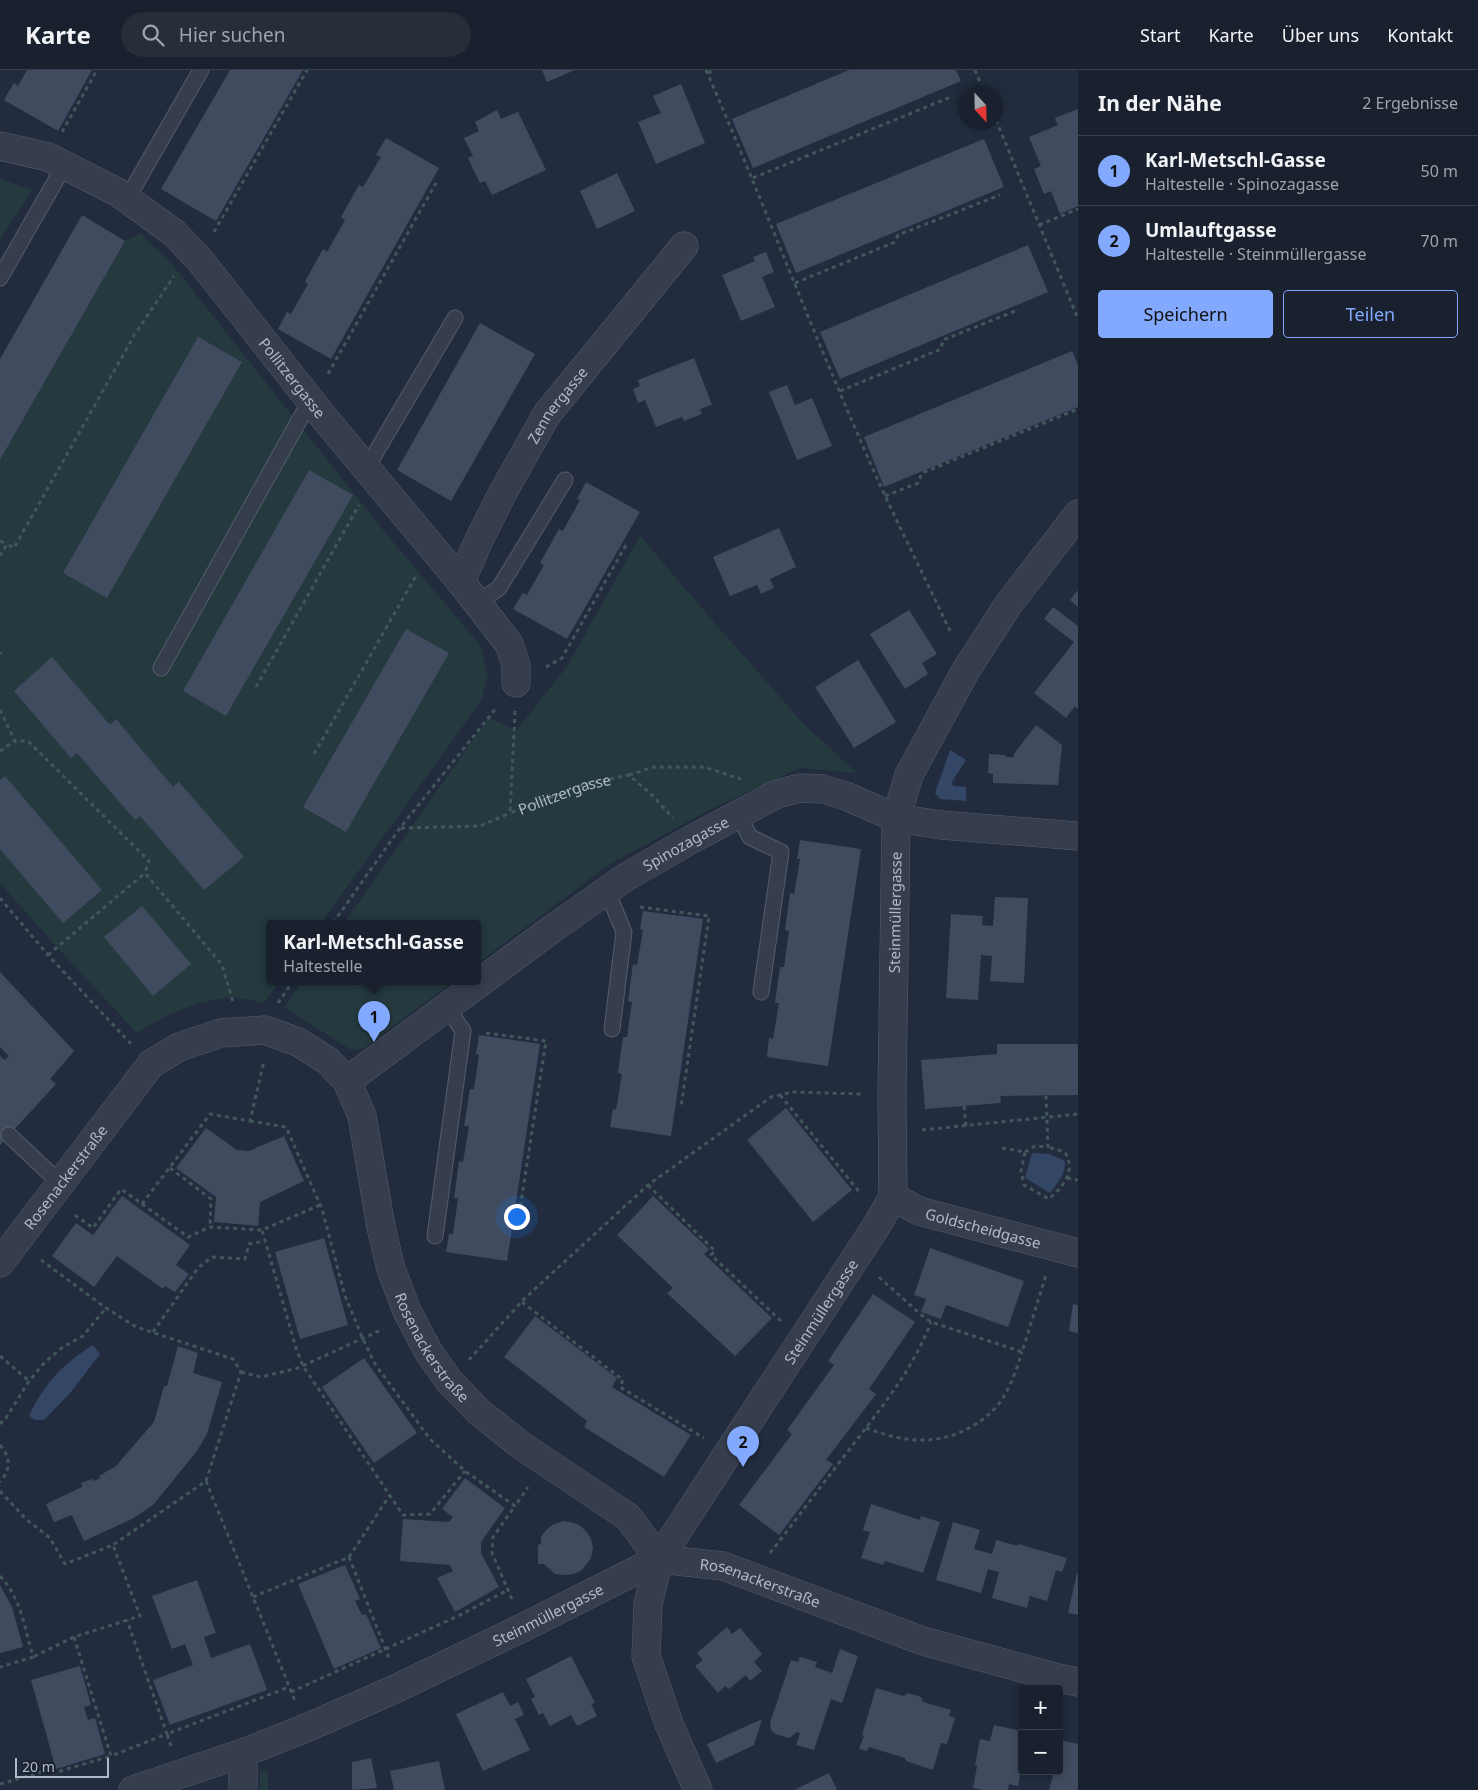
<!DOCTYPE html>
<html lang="de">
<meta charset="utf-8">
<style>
body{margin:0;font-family:"Noto Sans",sans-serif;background:#272e3a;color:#f1f3f6}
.controls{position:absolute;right:15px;bottom:15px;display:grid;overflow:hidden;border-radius:5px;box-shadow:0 2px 8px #0003}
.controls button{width:45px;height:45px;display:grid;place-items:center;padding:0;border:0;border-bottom:1px solid #383e4a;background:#1a212e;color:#f1f3f6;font:25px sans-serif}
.compass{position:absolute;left:958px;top:15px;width:45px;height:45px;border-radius:50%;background:#1a212e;box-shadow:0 2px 8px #0003;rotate:158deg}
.scale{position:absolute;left:15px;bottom:12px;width:94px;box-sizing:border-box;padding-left:5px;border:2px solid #b1b9c9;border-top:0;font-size:14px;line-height:18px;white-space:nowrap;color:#b1b9c9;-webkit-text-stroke:4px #1b2333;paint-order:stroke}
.you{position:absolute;left:516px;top:1146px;width:18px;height:18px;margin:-12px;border:4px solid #fff;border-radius:50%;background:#1a73e8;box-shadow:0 0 0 8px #1a73e833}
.badge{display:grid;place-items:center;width:32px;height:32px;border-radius:50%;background:#82a9fe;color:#111;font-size:16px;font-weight:700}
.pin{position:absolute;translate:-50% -41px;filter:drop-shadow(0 1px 2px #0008)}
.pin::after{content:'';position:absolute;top:26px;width:18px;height:15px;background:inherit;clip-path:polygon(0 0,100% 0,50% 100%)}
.popup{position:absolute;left:266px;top:850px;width:215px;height:65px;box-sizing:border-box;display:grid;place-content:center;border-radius:5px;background:#1a212e;filter:drop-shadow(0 1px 4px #0005);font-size:16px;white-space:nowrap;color:#9fa3aa}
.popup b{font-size:19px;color:#f1f3f6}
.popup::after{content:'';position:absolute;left:50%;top:100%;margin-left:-10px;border:10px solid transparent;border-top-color:#1a212e}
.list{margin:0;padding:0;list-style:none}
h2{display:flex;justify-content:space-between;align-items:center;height:65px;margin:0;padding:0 20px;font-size:21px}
h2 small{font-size:16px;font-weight:400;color:#9fa3aa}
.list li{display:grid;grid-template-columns:32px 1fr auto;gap:15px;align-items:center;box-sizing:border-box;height:70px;padding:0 20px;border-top:1px solid #383e4a}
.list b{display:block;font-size:19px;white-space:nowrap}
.list p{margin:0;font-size:16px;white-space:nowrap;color:#9fa3aa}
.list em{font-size:16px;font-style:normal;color:#9fa3aa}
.actions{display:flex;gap:10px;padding:15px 20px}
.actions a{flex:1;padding:11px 0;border:1px solid #82a9fe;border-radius:5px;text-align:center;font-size:18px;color:#82a9fe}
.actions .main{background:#82a9fe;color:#111}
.icon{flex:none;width:28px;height:28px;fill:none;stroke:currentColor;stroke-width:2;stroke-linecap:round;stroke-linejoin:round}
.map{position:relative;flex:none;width:1078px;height:1720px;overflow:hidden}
header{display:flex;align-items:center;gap:30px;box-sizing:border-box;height:70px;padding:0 25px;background:#1a212e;border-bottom:1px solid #383e4a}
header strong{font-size:24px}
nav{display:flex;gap:28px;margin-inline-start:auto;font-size:18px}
.search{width:350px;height:45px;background:#272e3a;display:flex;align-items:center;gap:12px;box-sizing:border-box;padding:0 18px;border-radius:28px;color:#9fa3aa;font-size:19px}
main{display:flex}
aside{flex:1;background:#1a212e}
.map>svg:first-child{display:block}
</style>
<header>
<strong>Karte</strong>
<div class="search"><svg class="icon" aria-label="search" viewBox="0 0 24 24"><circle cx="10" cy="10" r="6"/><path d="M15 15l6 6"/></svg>Hier suchen</div>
<nav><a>Start</a><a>Karte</a><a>Über uns</a><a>Kontakt</a></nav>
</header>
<main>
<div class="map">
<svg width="1078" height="1720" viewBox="0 0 1078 1720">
<rect width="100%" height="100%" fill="#222c3e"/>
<g fill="#243a3f">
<polygon points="0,109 32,120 0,170"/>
<path d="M140,163L171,193L383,460L480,575L488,605L481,631L321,853H270V911H280L264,933C255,931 246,929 237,928C207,926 161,946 137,963L53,873L0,813V390L125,171Z"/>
<polygon points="640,466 720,559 804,654 857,703 800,698 717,736 610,794 478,893 478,853 344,853 489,647 516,661 568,595"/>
<polygon points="303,911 454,911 364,978 351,980 284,937"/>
<rect x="260" y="1701" width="8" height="19"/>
</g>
<g fill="#344666">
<polygon points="950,680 966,690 952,712 953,716 966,717 966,731 940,729 935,723"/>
<path d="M1032,1083L1049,1084L1065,1091C1066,1103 1058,1113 1050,1123L1025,1108Z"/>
<path d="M93,1275L100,1284L71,1322L44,1350H35L29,1346C44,1313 63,1294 93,1275Z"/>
</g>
<g fill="#404b60">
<polygon points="27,0 92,0 58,61 4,30 14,13 18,16"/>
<polygon points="230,0 303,0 216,151 161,119"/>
<polygon points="542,0 575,0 547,12"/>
<polygon points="849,0 956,0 961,11 753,98 732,49"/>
<polygon points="681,14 705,73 656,94 638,52 661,43 653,26"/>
<polygon points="1078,39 1078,136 1060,144 1051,121 1044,124 1034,99 1041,96 1029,67 1058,55 1055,48"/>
<polygon points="497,40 501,49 518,42 546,100 492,125 485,111 480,113 468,88 473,86 464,68 479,61 475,52"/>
<polygon points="386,68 439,98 331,289 278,259 287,242 291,244 308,214 305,212 314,195 323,179 327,182 345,150 341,147 359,115 363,117 381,87 376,85"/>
<polygon points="984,69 1004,117 796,203 776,154"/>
<polygon points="617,103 635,141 597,159 580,121"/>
<polygon points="82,145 125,171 0,390 0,289"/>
<polygon points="1028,175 1048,222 840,309 820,262"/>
<polygon points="766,182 774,202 762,207 775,237 741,251 722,205 755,191 753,187"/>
<polygon points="480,253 535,284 451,431 397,400"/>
<polygon points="198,267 242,292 107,528 63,503"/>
<polygon points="1072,281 1078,295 1078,337 884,417 864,367"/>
<polygon points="694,288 712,335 700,339 702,344 684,351 682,347 656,357 645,330 638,333 633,319 640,316 638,310"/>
<polygon points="787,315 795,335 812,328 832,376 797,390 769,322"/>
<polygon points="309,400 353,425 226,646 183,621"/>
<polygon points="586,412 640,442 567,569 513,539 523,523 527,525 544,495 540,493 559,459 563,461 580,430 577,429"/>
<polygon points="779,458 796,497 770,509 774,518 761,524 757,515 730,526 713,487"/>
<polygon points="1078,520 1078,537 1070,530"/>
<polygon points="1053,537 1078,556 1078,639 1075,636 1066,648 1034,623 1074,572 1044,549"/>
<polygon points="909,540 937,584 922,593 928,604 905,619 870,564"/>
<polygon points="406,559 449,583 346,762 303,737"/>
<polygon points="52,587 110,655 116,649 173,717 179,712 244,787 204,820 140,746 135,750 77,683 71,688 14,621"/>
<polygon points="858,590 896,652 854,678 815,617"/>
<polygon points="1036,655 1062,675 1058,715 993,713 993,704 988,703 989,684 1006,685 1006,687 1014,687 1014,684"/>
<polygon points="5,706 102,820 63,853 0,779 0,710"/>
<polygon points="800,770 861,779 828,996 767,987 769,968 773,969 779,933 775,933 780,897 784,897 789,861 785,860 790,823 794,824 800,789 797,789"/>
<polygon points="995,827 1028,828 1024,913 990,911 992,886 981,885 978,930 946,928 951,844 983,846 982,855 993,856"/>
<polygon points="142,836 191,894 153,926 104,867"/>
<polygon points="643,841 703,849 671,1066 610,1057 613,1039 616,1040 622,1004 618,1003 623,967 627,967 632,932 628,931 633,894 637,895 643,860 640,859"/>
<polygon points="0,902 74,981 50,1009 56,1014 0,1075 0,986 5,990 9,986 0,977"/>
<polygon points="479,965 540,974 507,1191 446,1182 449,1164 453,1164 458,1128 454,1128 459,1091 463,1092 469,1056 464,1056 470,1019 474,1019 479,985 476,984"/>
<polygon points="997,974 1078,974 1078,1025 1000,1026 1001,1033 925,1039 921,990 997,984"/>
<polygon points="786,1038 852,1120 813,1152 747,1070"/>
<polygon points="206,1058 237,1080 249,1081 284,1066 304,1111 260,1132 258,1156 214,1152 216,1127 176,1098"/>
<polygon points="122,1126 190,1175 176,1195 189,1204 175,1222 165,1216 163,1219 117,1186 94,1217 52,1186 76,1153 93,1165"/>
<polygon points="653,1126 709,1179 704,1184 772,1248 735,1286 667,1223 673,1218 617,1165"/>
<polygon points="324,1168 348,1255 300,1269 275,1182"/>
<polygon points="930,1178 1024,1211 1008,1257 946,1235 941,1249 921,1242 926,1229 914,1225"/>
<polygon points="873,1224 915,1252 869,1319 876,1324 826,1390 833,1394 779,1465 739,1435 792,1364 787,1360 834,1295 828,1291"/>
<polygon points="1073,1234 1078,1235 1078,1263 1069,1261"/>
<polygon points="535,1246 617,1308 612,1317 691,1365 664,1407 584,1357 587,1351 504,1287"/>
<polygon points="178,1276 198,1283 193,1303 222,1312 207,1364 197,1381 153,1435 132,1449 84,1471 72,1445 54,1452 46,1434 82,1417 81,1413 92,1409 94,1411 100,1408 99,1406 116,1396 154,1352 164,1316 167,1316"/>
<polygon points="364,1288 417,1363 374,1393 322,1317"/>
<polygon points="465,1408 505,1438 481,1472 481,1483 499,1517 455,1542 437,1508 453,1501 450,1495 400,1491 403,1449 449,1452 453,1447 442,1439"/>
<polygon points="871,1434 920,1450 921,1446 940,1452 923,1503 885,1491 883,1495 861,1488 870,1462 863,1460"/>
<polygon points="563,1451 570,1452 579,1455 586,1461 591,1469 593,1478 591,1488 582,1500 574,1504 565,1505 555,1504 544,1494 538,1494 538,1475 541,1474 541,1467 546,1460 554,1454"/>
<polygon points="953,1452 980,1460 974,1479 992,1484 996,1470 1018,1476 1018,1474 1067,1488 1062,1502 1056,1500 1047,1531 1030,1526 1027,1538 992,1528 999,1502 988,1499 981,1523 936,1510"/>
<polygon points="345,1495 360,1529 355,1531 362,1545 366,1544 381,1578 334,1599 298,1514"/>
<polygon points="1077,1503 1078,1503 1078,1545 1068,1543"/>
<polygon points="197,1510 216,1563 204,1567 211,1588 250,1574 267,1620 170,1655 153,1610 193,1595 185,1574 172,1579 152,1526"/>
<polygon points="0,1515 12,1537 23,1577 0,1583"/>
<polygon points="727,1557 732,1564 740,1558 762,1584 754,1592 762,1601 750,1611 746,1605 729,1619 725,1616 718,1623 695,1596 703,1590 697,1583"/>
<polygon points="840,1579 858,1586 842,1633 831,1629 814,1680 796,1675 800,1663 797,1662 789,1668 775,1664 771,1660 770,1653 791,1590 798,1592 800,1587 817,1592 815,1597 832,1603"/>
<polygon points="571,1586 595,1633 591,1634 597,1646 577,1656 571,1645 550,1656 543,1643 539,1645 531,1629 535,1627 526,1609"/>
<polygon points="80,1596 91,1635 84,1637 88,1650 95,1648 105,1684 56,1699 31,1610"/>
<polygon points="876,1618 904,1626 908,1623 921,1627 923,1632 951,1640 949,1646 955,1648 947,1674 941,1673 933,1700 906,1691 905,1688 869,1677 867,1681 859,1679 864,1666 862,1665"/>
<polygon points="503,1622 510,1636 518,1632 524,1645 515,1649 530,1680 483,1701 456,1644"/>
<polygon points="762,1649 754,1675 716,1693 707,1674"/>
<polygon points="994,1655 1021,1661 1019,1672 1022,1672 1022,1696 1018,1716 1009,1714 1008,1720 983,1720 973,1718 977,1696 975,1695 980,1669 990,1671"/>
<polygon points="1061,1670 1078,1674 1078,1720 1049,1720 1054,1701 1059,1701 1059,1679"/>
<polygon points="371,1688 377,1718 352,1720 352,1692"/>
<polygon points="439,1691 445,1720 394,1720 390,1701"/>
<polygon points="829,1703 837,1720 794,1720"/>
</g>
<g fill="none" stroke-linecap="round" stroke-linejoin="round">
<g stroke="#545c6c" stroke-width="17">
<g id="service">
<polyline points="127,129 201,0"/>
<polyline points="0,208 64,96"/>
<polyline points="366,399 455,248"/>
<polyline points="477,533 499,518 565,410"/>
<polyline points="161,598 310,331"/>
<polyline points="738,744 750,767 781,782 761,922"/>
<polyline points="607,821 624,862 612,959"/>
<polyline points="9,1065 60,1113"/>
<polyline points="435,1166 463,961 447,937"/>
</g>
</g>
<g stroke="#545c6c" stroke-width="29">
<g id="minor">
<path id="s2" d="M0,76L48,87L119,123L174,163L199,189L321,344L461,512L509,574L516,595V613"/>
<path id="s3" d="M461,512L478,472L502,424L547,344L684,176"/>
<path id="s4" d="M347,1011L552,859L626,807L692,769L777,724L800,718L823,719L846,726L896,748L941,755L1078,766"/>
<path id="s5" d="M893,1127L919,1141L1078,1183"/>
<path id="s6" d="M0,1193L151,994L179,977L221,963L265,960L298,972L328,991L347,1011L362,1046L381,1157L391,1199L407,1241L428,1281L449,1311L479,1342L522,1376L628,1447L659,1489L723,1496L923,1571L1058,1608L1078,1612"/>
<polyline points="659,1489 648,1534 646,1586 669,1654 698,1720"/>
<path id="s7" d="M133,1720L243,1683L306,1658L393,1620L524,1557L659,1489L877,1155L893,1127L892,1025L896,748L909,705L966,600L1008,535L1078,444"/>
<polyline points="243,1720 243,1683"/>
</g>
</g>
<g stroke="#42575c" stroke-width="3" stroke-dasharray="4 4" stroke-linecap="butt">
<path d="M706,0C758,119 804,241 856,360C885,430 920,497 952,565"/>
<polyline points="975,0 984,22"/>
<polyline points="708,3 715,0"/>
<polyline points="996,50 1078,249"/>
<polyline points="62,62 97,0"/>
<polyline points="753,108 953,26"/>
<polyline points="1039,155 1078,139"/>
<polyline points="214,162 307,0"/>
<polyline points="795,213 895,172 898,165 1000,125"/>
<polyline points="328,304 436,113"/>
<polyline points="840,321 941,279 943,270 1015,241"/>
<polyline points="885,426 918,413 922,403 1078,339"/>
<polyline points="0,471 7,474"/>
<polyline points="0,486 7,474 14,478 135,264 174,206"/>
<polyline points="0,584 1,582"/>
<polyline points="546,597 562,588 626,475"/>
<polyline points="256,617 359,435"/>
<polyline points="0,640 15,671 28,671 149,791 145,803 222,895 233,932"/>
<path id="s1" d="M515,641L510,743L586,714L629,705L652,725L673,748"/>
<polyline points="0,681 15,671"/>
<polyline points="314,684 417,504"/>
<polyline points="629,705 654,697 704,697 741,709"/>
<polyline points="401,758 480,756 510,743"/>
<polyline points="0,828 48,885 131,974"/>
<polyline points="640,837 709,846 681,1037"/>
<polyline points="333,853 400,758 497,637"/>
<polyline points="48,885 145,803"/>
<polyline points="278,933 293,911"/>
<polyline points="486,963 546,971 517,1158"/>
<polyline points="780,1025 861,1124"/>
<polyline points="964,1036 966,1056"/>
<polyline points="250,1051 286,1057 322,1139 345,1226 363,1269 375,1294 430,1369 465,1401 515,1436 528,1417"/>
<polyline points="922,1060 1078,1044"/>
<path d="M1002,1078L1025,1082L1021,1101L1024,1115L1049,1129C1064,1116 1076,1101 1065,1082L1048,1077"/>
<polyline points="1025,1082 1035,1076 1048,1077 1046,1026"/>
<polyline points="170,1098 211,1129 210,1157"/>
<polyline points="1067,1108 1078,1110"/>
<polyline points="648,1115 715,1181 711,1185 781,1251"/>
<polyline points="142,1134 188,1167 210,1157 262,1160"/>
<polyline points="320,1135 262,1160 296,1278 303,1296 403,1445 430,1444 465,1401"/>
<polyline points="75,1145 93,1158 121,1119 142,1134 210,1044 250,1051 264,991"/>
<polyline points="41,1190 106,1238 136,1257 233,1289 241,1302 206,1411 113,1475"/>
<polyline points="879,1207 920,1244 931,1252 1022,1282 1046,1205"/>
<polyline points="522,1232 623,1310 620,1317 704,1368"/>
<polyline points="153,1262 198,1198 212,1187 245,1189 249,1174 265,1171"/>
<polyline points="0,1286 29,1311"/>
<polyline points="469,1290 524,1229 648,1115 771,1027 792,1022 862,1024"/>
<polyline points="241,1302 261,1307 298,1298 383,1259"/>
<polyline points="0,1354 6,1348 29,1311 45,1292 63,1277 83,1266 106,1238"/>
<path d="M866,1358C900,1371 935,1377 969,1358C981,1352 993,1342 1001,1331C1011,1316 1017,1298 1022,1282"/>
<path d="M0,1375C11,1388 11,1399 0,1412"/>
<polyline points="206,1411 295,1631"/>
<polyline points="0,1421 26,1449 50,1468 65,1494 113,1475 140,1546 74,1567 33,1587"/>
<path d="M770,1483C797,1449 822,1414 849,1380C880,1339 913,1300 931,1252"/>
<polyline points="349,1487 390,1425"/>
<path d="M0,1506C21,1528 25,1559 33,1587L0,1597"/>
<polyline points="253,1527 349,1487 389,1588"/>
<polyline points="512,1529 492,1483 493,1467 515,1436"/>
<polyline points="74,1567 111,1686 167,1664 127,1550"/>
<polyline points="291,1622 458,1546 508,1520"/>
<polyline points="171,1676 167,1664 289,1617"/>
<polyline points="0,1714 52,1699 54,1703 111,1686"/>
</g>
<use href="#service" stroke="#363e4e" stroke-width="15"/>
<use href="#minor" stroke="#363e4e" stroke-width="28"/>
</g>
<g text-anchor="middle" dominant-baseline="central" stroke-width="4" stroke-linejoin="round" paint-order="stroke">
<g font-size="15" fill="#b1b9c9" stroke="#1b2333">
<text stroke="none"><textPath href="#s2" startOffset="384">Pollitzergasse</textPath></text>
<text stroke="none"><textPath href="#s3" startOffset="202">Zennergasse</textPath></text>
<text stroke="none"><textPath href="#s1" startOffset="160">Pollitzergasse</textPath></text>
<text stroke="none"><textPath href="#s4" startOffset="414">Spinozagasse</textPath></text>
<text stroke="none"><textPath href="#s7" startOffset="1291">Steinmüllergasse</textPath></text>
<text stroke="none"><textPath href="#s6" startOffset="108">Rosenackerstraße</textPath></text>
<text stroke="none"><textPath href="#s5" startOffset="96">Goldscheidgasse</textPath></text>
<text stroke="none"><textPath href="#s7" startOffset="871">Steinmüllergasse</textPath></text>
<text stroke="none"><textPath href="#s6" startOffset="752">Rosenackerstraße</textPath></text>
<text stroke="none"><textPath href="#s6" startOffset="1172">Rosenackerstraße</textPath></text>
<text stroke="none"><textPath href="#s7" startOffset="451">Steinmüllergasse</textPath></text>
</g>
</g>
</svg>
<div class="controls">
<button>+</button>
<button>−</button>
</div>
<svg class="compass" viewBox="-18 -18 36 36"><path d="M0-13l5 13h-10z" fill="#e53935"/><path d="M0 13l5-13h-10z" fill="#9fa3aa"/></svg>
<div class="scale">20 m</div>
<div class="you"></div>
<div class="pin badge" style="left:374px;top:972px">1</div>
<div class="popup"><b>Karl-Metschl-Gasse</b>Haltestelle</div>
<div class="pin badge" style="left:743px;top:1397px">2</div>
</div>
<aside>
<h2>In der Nähe<small>2 Ergebnisse</small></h2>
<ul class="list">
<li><span class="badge">1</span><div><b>Karl-Metschl-Gasse</b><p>Haltestelle · Spinozagasse</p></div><em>50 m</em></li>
<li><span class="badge">2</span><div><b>Umlauftgasse</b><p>Haltestelle · Steinmüllergasse</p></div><em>70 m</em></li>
</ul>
<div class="actions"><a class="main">Speichern</a><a>Teilen</a></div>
</aside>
</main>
